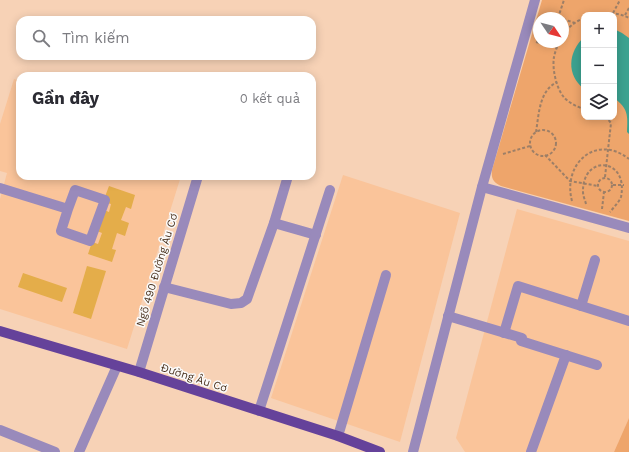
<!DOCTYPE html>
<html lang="vi">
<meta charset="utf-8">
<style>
body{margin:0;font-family:"Work Sans",sans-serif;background:#f7f7f7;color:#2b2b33}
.controls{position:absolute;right:12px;top:12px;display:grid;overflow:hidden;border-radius:8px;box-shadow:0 2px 10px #0003}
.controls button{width:36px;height:36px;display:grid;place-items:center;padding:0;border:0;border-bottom:1px solid #e1e1e2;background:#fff;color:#2b2b33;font:20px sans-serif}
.compass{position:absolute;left:533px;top:12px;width:36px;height:36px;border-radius:50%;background:#fff;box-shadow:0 2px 10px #0003;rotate:125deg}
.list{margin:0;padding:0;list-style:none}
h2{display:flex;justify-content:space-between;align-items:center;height:52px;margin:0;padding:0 16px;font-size:17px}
h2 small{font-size:13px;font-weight:400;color:#7c7c81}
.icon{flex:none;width:22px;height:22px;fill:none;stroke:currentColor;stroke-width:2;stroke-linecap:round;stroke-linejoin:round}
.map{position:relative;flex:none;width:629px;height:452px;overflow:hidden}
.search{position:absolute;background:#fff;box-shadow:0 2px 10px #0003;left:16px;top:16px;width:300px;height:44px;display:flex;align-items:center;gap:10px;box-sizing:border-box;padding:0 14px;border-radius:12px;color:#7c7c81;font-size:15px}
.panel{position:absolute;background:#fff;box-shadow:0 2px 10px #0003;left:16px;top:72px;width:300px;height:108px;border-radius:12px}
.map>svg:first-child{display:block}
</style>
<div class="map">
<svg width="629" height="452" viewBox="0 0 629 452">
<rect width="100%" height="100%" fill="#f7d2b6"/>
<g fill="#fac49a">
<polygon points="14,79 20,81 20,176 181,176 127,349 0,309 0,199 7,173 0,171 0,124"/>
<polygon points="343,175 460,213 400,442 271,398"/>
<polygon points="517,209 629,241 629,418 614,452 465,452 456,438"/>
</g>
<g fill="#eea56b" fill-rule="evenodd">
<path d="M542,0H629V221L501,186C493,182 491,178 492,170ZM584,15H614V117H584ZM539,18H563V42H539Z"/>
<polygon points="629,418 629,452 614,452"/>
</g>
<g fill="#3ca290">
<path d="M614,29L622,33L629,38V134L627,132C628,115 628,108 614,98Z"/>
<path d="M584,37V89C566,75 568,52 584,37Z"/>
</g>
<g fill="#e4ad4a">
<polygon points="109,186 135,195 131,209 126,207 121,220 129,223 125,236 117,233 112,249 116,250 112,262 88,254 92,242 98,244 102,233 97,231 104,210 109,212 111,204 103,202"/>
<polygon points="87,266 106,271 91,319 73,313"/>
<polygon points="23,273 67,288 62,302 18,287"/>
</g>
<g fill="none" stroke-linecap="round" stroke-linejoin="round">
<g stroke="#9d7f67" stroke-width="2" stroke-dasharray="3 2" stroke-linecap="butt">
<polyline points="613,13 620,0"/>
<path d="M591,15C604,12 618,12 629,18"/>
<polyline points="625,15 629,8"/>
<polyline points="558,18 564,0"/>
<polyline points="563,19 575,23"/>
<path d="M563,35C568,27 575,22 584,18"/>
<polyline points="536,42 557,48"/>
<path d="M559,42C557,47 555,52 554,57C552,68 556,87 563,96C567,102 577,107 584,109"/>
<circle cx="543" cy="143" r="13"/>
<path d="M536,132C539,114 539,91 557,82"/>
<polyline points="503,154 530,146"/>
<polyline points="545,155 570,181 598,186"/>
<polyline points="605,177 611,123 606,117"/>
<circle cx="605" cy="185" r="7"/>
<polyline points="613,185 624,185"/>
<path d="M572,201C562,164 596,133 629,159"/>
<path d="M586,204C585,200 583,196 583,192C582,154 629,157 621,197C619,202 614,207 610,212"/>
<polyline points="602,209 604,192"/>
</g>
<g stroke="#998abb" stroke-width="10">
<polyline points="482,187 629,228"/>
<polyline points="0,188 68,209 61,231 90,241 105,200 75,190 68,209"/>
<polyline points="274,223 316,235"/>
<polyline points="164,287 231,304 241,303 247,299 274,223 288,176"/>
<polyline points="581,306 595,260"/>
<polyline points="448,316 522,338 521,341 597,365"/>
<polyline points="504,333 518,286 629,321"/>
<polyline points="139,372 198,176"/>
<polyline points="259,411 330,190"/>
<polyline points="0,430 55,452"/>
<polyline points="338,436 386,275"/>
<polyline points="79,452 117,366"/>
<polyline points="413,452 482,187 535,0"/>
<polyline points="531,452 566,355"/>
</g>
<polyline stroke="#65429a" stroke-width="10" points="0,331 139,372 338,436 380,452"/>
</g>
<g text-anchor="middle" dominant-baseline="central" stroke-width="3" stroke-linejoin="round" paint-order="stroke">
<g font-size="11" fill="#4a321e" stroke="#fbfbfb">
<text transform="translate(157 270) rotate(-73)">Ngõ 490 Đường Âu Cơ</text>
<text transform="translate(194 378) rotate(18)">Đường Âu Cơ</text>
</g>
</g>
</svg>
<div class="controls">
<button>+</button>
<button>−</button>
<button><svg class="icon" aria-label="layers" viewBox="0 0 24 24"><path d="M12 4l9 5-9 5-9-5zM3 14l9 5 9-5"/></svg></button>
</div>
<svg class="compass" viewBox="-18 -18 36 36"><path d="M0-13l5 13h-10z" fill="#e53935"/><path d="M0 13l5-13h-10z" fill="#7c7c81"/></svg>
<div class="search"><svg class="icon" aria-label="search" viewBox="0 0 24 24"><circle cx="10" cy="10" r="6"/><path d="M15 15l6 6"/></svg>Tìm kiếm</div>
<section class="panel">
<h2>Gần đây<small>0 kết quả</small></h2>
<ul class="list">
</ul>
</section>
</div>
